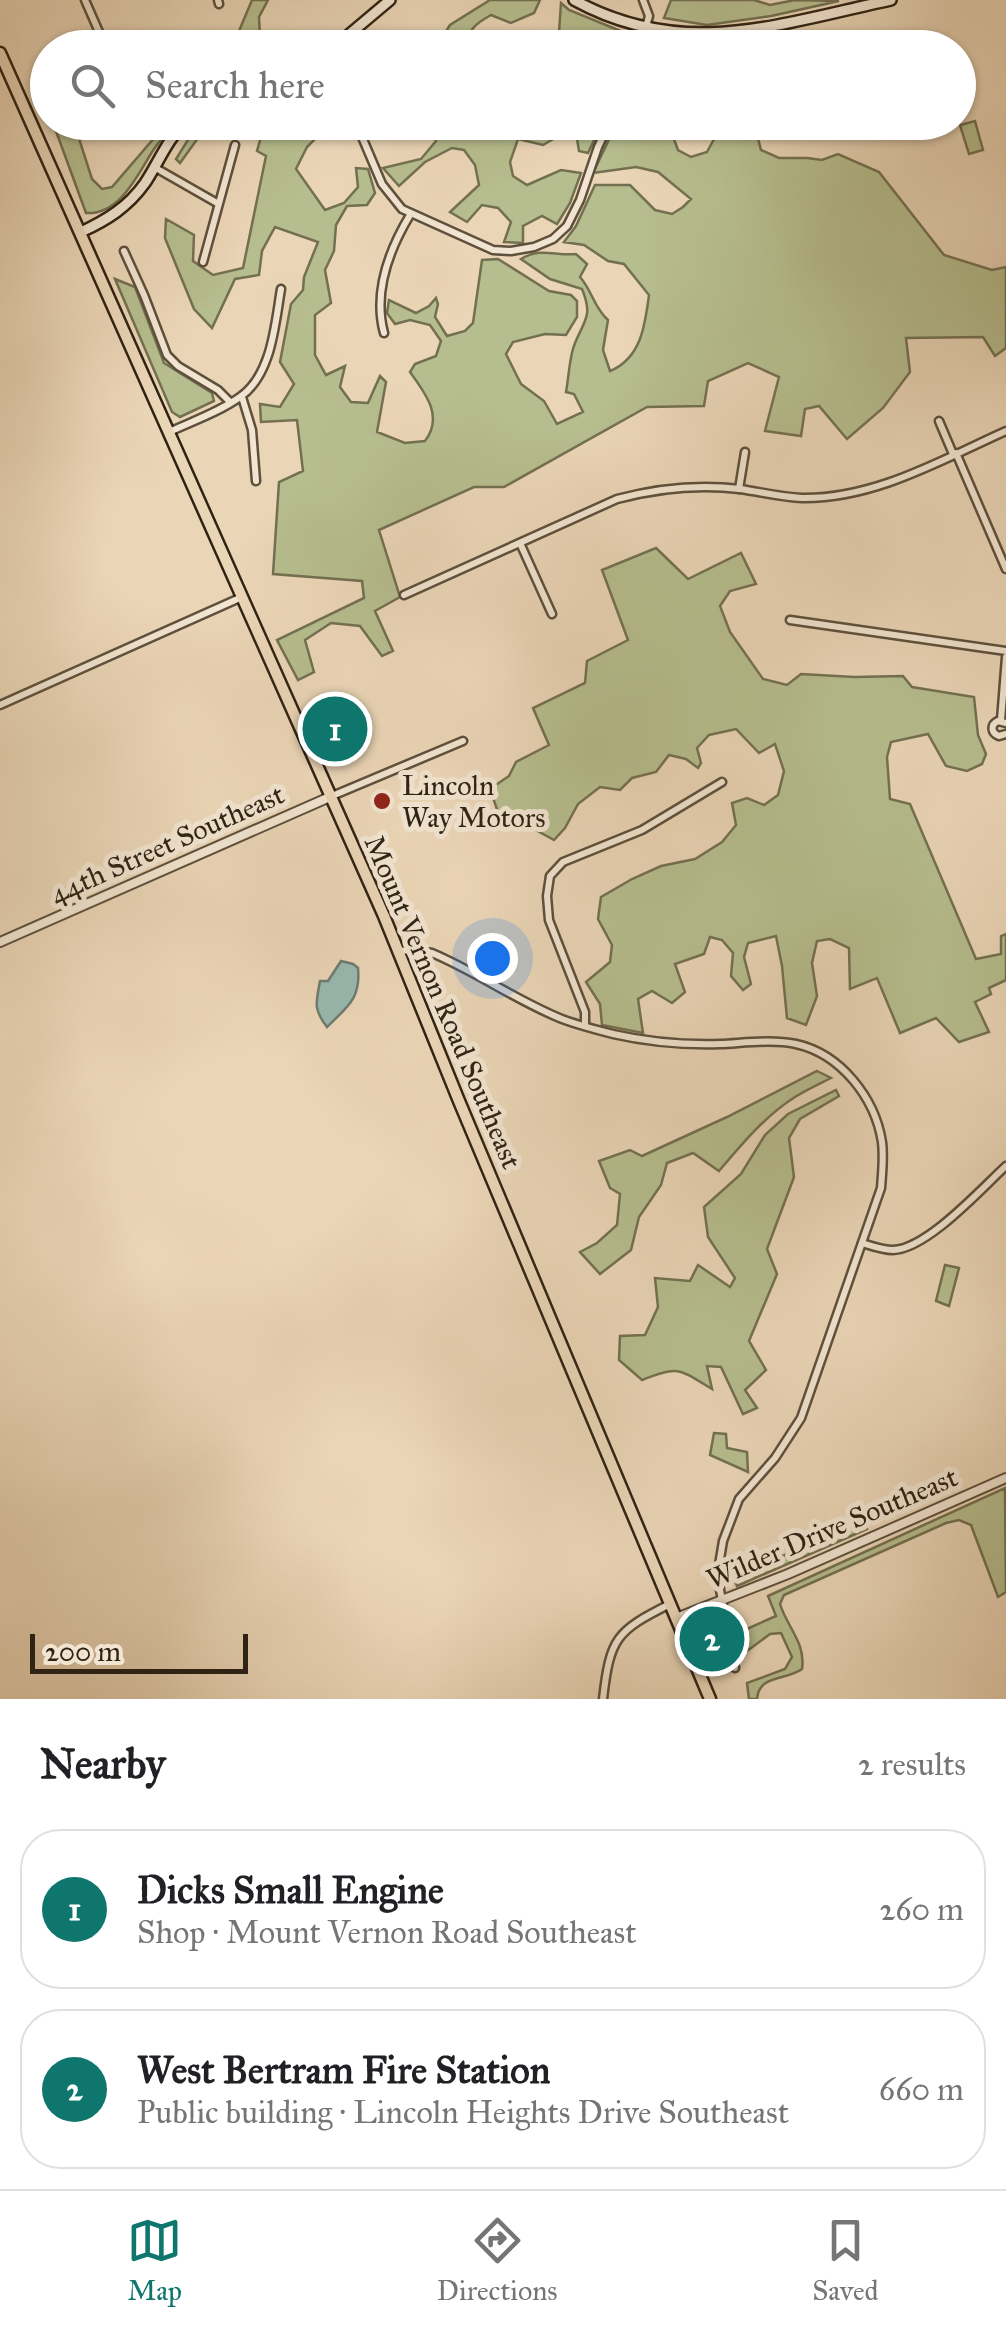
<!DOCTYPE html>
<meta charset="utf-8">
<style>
body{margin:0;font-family:"IM FELL Great Primer",serif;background:#f2f2f2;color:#202124}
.scale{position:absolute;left:30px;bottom:25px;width:218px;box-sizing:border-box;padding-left:10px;border:5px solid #302314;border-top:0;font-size:28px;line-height:35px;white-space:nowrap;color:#302314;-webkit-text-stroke:8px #f1e4d0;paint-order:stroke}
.you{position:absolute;left:492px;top:958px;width:35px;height:35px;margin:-25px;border:8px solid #fff;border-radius:50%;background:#1a73e8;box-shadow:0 0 0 15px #1a73e833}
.badge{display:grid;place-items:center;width:65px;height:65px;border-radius:50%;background:#0f766e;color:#fff;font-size:32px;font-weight:700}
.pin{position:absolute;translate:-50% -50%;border:5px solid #fff;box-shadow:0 2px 10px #0006}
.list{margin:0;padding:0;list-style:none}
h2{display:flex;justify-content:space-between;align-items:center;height:130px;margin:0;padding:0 40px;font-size:42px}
h2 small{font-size:32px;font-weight:400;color:#757577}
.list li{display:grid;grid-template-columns:65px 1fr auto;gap:30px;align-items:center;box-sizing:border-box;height:160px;margin:0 20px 20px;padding:0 20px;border:2px solid #e0e0e0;border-radius:40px}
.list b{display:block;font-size:38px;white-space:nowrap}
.list p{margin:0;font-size:32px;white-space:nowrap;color:#757577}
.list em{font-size:32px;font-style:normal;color:#757577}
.icon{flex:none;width:55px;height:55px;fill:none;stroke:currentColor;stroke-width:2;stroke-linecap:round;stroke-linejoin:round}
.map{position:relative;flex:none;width:1006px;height:1699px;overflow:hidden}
.search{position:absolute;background:#fff;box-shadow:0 2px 8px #0004;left:30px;right:30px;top:30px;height:110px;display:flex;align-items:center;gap:25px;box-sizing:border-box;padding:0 35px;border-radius:55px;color:#757577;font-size:38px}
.sheet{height:490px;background:#fff}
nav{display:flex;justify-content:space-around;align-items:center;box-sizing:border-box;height:140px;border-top:2px solid #e0e0e0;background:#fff;font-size:28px;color:#757577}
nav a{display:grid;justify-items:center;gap:5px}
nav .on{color:#0f766e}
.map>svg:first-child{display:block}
</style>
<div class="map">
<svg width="1006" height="1699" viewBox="0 0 1006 1699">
<rect width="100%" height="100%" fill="#ead5b6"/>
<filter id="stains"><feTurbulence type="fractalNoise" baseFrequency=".002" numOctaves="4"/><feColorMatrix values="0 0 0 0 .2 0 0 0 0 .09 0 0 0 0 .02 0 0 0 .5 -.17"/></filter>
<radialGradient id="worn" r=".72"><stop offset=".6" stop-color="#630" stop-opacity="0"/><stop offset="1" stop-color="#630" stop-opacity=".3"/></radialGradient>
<g fill="#b6bd8e" stroke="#737051" stroke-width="2.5">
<polygon points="252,0 268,0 259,17 260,37 270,47 244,47 239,31"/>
<path d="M490,0H540L534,13L511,23L491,15C477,23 465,30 471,47H436L450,25Z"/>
<polygon points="671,0 754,0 770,5 795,0 839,1 771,16 707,25 664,18"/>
<polygon points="561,3 569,10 628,34 631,47 596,34 590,47 558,47"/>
<polygon points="975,121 983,150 969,154 960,125"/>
<polygon points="205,122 217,123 211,133 198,138 180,163 176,159 196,127"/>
<path d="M53,123H74L92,179L102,189L112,187L167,123H175C168,131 161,139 154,149C138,173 121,215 86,213Z"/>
<path d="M259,123H280L284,132H322L307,147L296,169L325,210L344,203L358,187L356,168L368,169L375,193L367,205L347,206L336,225L334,251L325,270L331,303L315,315V355L326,375L345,366L340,387L351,402L368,403L380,376L386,382L377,432L405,443L425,441C444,416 425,393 410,372L415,364L436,356L441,341L430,325L410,320L395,324L387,313L389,300L416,313L429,306L436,298L438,304L435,317L447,336L465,331L473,323L482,260L498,259L549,291L571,295L577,301V317L566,335L545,334L513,342L506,354L521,384L544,401L557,424L583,412L574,394L566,392C569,377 569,357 575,343C585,319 593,316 582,289L550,279L521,259C541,247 554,256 576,254L587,264L580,277C593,292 593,306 608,320L603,350L610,371C641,358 645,326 649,295L624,264L608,261L584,245L564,242L576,226L595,185H630L655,210L672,214L683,207L691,199L658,172L636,167L593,173L617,123H676L672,134L678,150L691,157L707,152L721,126L732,123H754L761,150L779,158H807L822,160L838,154L879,172L944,255L992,270L1006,267V348L995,356L983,337L906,338L910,372L883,408L847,439L819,406L805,409L801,436L765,431L779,377L748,363L708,381L704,406L647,407L504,487H474L379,530L400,597L375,611L393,651L382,656L360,626L331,623L305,640L314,672L298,680L277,640L364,598L362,581L273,574L279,482L303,471L297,420L261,422L260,404L280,407L294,384L280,362L291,304L303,290L304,277L318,242L275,227L262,251L259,275L235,279L212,328L194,309L165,238L166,219L194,235L193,261L213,275L243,268L266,156L257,151L263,130Z"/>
<polygon points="427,123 602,123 588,153 579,151 577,139 562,134 543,145 518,139 510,162 513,176 527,185 561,170 581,173 570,203 557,224 542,216 523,226 523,243 504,242 511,222 498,208 482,205 467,222 450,212 479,185 475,165 464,150 452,148 425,162 399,186 383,168 421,159 436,141 431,124"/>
<polygon points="115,279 135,287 164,363 212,393 214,401 180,417 172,412"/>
<polygon points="656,548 688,579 741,553 756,584 730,591 720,606 730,632 763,679 787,685 801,674 854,677 903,676 912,687 974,697 978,735 986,754 982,764 967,771 946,766 928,734 891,742 887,757 890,799 910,804 976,959 1001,954 1001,936 1006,934 1006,980 989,988 991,994 975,1002 989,1032 959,1042 936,1018 900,1033 877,978 850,989 849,948 830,939 817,941 812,963 817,996 806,1025 787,1018 782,966 776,936 748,943 744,957 751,984 743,990 731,976 733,953 722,940 710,937 704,954 675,964 685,992 672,1003 652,991 638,999 643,1033 602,1025 600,1004 586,982 610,962 612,945 598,919 601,897 632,879 661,866 695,859 722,842 736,825 732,803 747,798 764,805 778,795 784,771 775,744 759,753 736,729 709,735 697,748 701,763 698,768 686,759 669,755 656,772 632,778 620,790 600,787 578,804 565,828 554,840 521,822 502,824 490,789 509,776 516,762 549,745 533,708 585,683 587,661 628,640 602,570"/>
<path d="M817,1071L831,1078C819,1084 806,1090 795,1097C765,1116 742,1144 719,1171L693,1153L667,1163L661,1185L639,1217L631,1250L600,1274L580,1252L597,1243L617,1225L620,1194L610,1188L599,1161L630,1150L642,1156L727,1117Z"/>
<path d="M836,1090L839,1096L800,1119L789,1138L794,1177L767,1249L777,1274L749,1341L766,1370L745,1390L757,1408L743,1414L721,1367L707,1366L712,1389C679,1369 679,1365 642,1380L619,1360L620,1336L645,1335L658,1307L655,1278L690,1281L698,1265L730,1287L735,1278L708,1237L704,1207L741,1174L765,1135L788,1114Z"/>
<polygon points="945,1265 959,1268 949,1306 936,1301"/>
<polygon points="714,1433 726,1434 727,1448 747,1452 748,1472 710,1455"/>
<path d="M1005,1488L1006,1592L998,1597L971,1525L959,1520L946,1523L784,1595L780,1604C787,1627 806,1643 802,1669C786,1681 759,1674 757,1699H749L747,1683L785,1669L792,1657L781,1633L770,1634L743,1654L740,1632L776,1616L768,1596Z"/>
<polygon points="865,1521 867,1529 737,1586 733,1577"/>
</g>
<path fill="#98b8af" stroke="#6e7c71" stroke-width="2.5" d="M341,961L353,964L358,968C361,999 347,1007 327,1027C313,1009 316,1003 320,981H328Z"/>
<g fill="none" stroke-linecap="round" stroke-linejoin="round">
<g stroke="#5e503c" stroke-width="11">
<g id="minor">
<polyline points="85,0 106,48"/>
<polyline points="218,0 219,4"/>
<polyline points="640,48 649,16 643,0"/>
<polyline points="352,122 362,137 382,184 402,209 493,250 511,251 534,247 553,239 567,226 580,200 598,147 610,122"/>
<polyline points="154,167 217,203"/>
<polyline points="124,251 144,295 167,355 178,366 218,390 230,402"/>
<polyline points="203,262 235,145"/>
<path d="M384,333C373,292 389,250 410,215"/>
<polyline points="242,397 252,430 256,481"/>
<polyline points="939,421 953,454"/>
<path d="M169,432C193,421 219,412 240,397C272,375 275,324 281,289"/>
<polyline points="956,453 1006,569"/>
<polyline points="739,489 745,452"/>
<polyline points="520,543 552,614"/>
<path d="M404,595L617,499C658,488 698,484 740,489C761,492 781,497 802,498C875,499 941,460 1006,431"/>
<polyline points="790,620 1006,651"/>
<polyline points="0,705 242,597"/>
<polyline points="1001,720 1006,657"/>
<path d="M1006,723L998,721C990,725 991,733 999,736L1006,734"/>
<polyline points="332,796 463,741"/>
<path d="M399,951L411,950L432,953C477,972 517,1001 562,1019C578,1025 597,1030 613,1034C648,1042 684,1045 720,1044C744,1043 772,1039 796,1044C841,1054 875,1098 882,1142C884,1158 882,1173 881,1188L801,1418L775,1458L739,1499L723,1541L719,1565L720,1590L735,1668"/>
<polyline points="585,1025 585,1012 549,920 547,896 550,876 563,862 642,830 722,782"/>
<path d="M862,1243C872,1246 882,1250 893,1250C927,1249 981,1189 1006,1166"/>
<path d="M603,1699C610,1638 616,1631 670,1604"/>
</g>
</g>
<g stroke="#5e503c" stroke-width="12">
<g id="tertiary">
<polyline points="0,942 332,796"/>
<polyline points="676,1618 788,1574 1006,1478"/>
</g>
</g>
<g stroke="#302314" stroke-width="14">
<g id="secondary">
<path d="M574,0C683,60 778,24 891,0"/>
<polyline points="333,48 390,0"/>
<path d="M81,232C107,220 128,207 145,183C159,162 167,139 186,122"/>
</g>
</g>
<g stroke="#302314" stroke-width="15">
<polyline id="primary" points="0,53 384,916 459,1101 710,1699"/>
</g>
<use href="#minor" stroke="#f1e4d0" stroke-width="6"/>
<use href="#tertiary" stroke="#f1e4d0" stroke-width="8"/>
<use href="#secondary" stroke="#f1e4d0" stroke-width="9"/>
<use href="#primary" stroke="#ead5b6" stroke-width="10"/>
</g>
<circle fill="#8f2418" stroke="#f1e4d0" stroke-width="4" cx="382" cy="801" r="10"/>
<g text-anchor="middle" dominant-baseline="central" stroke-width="10" stroke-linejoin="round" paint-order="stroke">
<g font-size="28" fill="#302314" stroke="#f1e4d0" text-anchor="start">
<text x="402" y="785">Lincoln<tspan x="402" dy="32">Way Motors</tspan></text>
</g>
<g font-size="28" fill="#302314" stroke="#f1e4d0">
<text transform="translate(167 844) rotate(-24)">44th Street Southeast</text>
<text transform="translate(443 1002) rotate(67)">Mount Vernon Road Southeast</text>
<text transform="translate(832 1528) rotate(-23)">Wilder Drive Southeast</text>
</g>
</g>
<rect width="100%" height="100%" filter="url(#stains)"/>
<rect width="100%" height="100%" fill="url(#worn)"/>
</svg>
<div class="scale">200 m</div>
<div class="you"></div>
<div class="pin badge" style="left:335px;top:729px">1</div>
<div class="pin badge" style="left:712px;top:1639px">2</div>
<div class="search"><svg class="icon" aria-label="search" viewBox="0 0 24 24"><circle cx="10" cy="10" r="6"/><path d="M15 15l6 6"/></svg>Search here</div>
</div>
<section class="sheet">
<h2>Nearby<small>2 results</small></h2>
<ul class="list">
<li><span class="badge">1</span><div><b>Dicks Small Engine</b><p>Shop · Mount Vernon Road Southeast</p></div><em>260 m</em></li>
<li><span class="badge">2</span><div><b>West Bertram Fire Station</b><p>Public building · Lincoln Heights Drive Southeast</p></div><em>660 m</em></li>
</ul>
</section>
<nav>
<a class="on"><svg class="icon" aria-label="map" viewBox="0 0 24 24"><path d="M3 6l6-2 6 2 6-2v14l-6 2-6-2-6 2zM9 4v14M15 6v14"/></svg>Map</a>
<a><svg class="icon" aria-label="directions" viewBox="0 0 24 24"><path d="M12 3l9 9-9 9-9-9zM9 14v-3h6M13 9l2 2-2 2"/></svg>Directions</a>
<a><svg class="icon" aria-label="saved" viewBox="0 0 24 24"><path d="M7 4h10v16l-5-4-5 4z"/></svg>Saved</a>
</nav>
